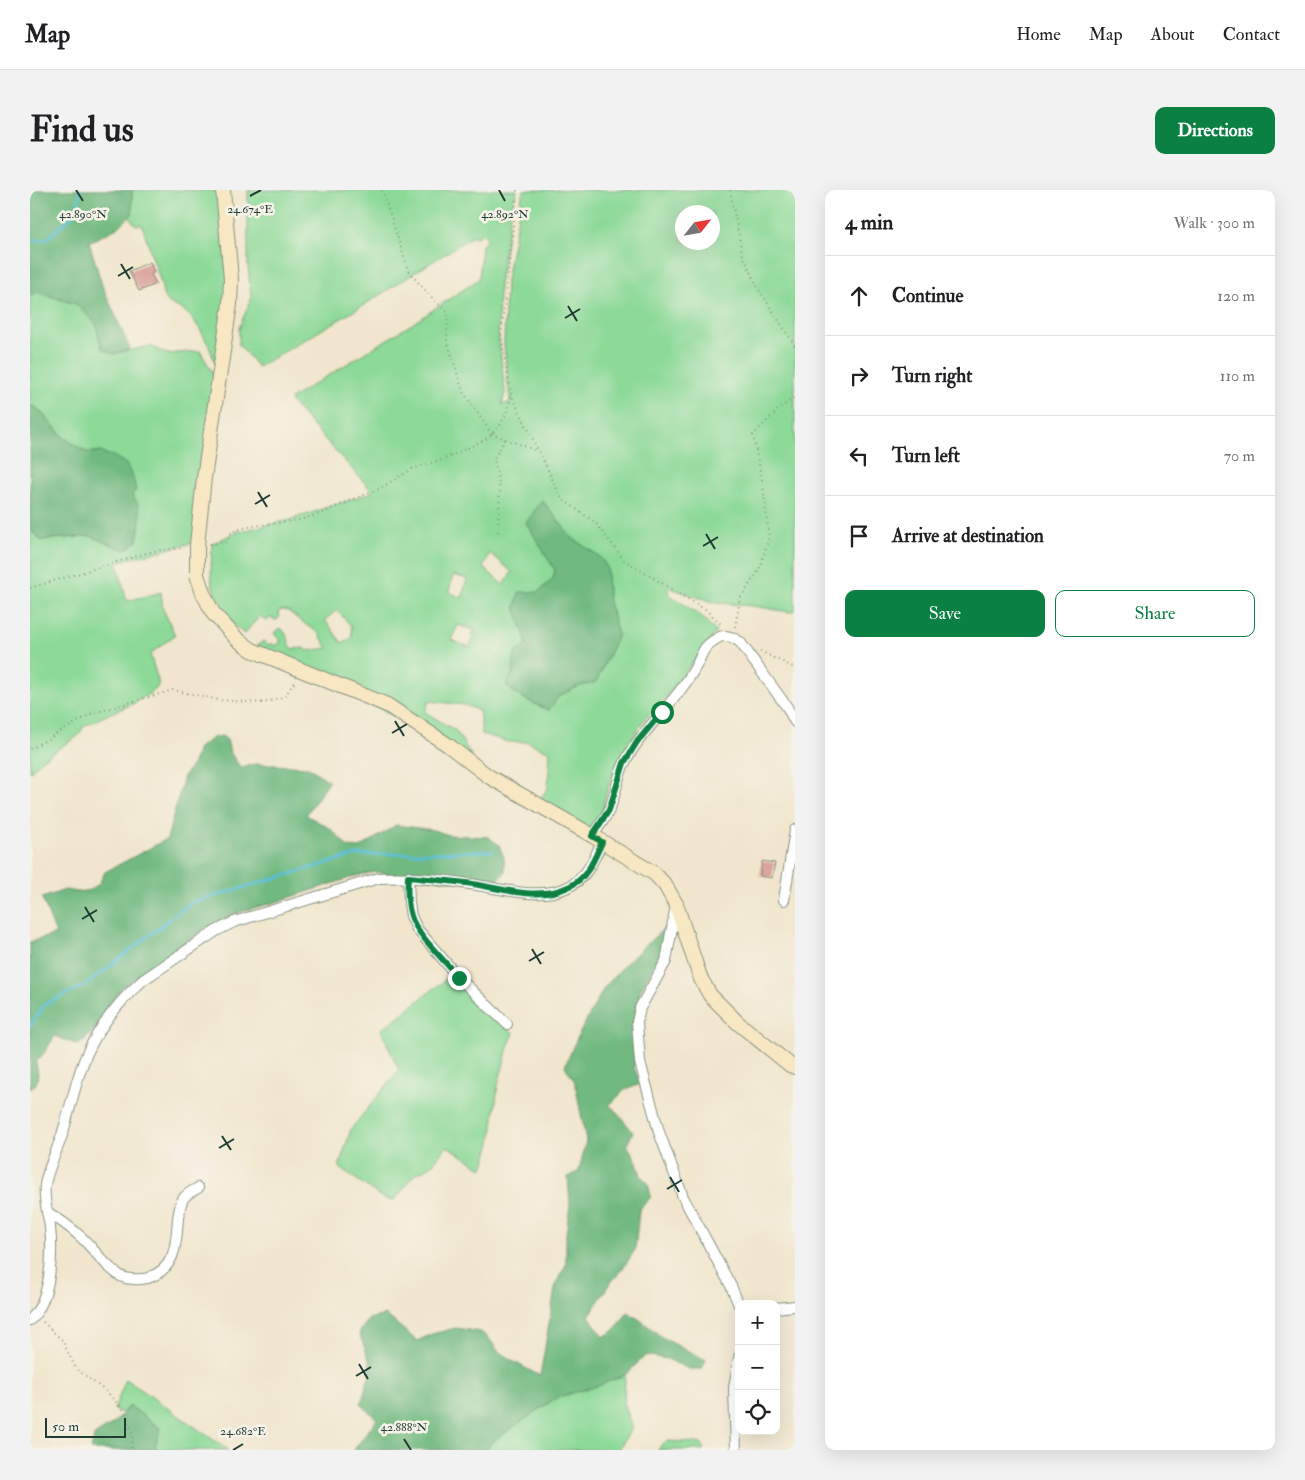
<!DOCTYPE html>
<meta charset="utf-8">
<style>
body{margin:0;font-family:"IM FELL Double Pica",serif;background:#f2f2f2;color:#202124}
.controls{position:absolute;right:15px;bottom:15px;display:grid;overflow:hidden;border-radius:10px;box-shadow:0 5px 20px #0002}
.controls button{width:45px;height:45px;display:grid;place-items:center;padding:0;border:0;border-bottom:1px solid #e0e0e0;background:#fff;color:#202124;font:25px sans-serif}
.compass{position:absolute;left:645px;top:15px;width:45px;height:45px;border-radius:50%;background:#fff;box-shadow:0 5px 20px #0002;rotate:59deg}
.scale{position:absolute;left:15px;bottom:12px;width:81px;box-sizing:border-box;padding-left:5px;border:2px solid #1f3d34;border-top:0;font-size:14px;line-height:18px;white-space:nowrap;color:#1f3d34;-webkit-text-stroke:4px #f7f3e8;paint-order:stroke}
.stop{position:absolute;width:15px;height:15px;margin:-11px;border:4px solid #0b8043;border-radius:50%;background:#fff}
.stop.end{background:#0b8043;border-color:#fff;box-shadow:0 1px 5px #0008}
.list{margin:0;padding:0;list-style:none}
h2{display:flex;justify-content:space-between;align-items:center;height:65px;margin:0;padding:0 20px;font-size:21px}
h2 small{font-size:16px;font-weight:400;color:#757577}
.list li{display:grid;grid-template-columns:32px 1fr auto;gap:15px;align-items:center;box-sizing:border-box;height:80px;padding:0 20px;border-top:1px solid #e0e0e0}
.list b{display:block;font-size:19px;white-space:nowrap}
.list em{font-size:16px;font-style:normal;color:#757577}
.actions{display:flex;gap:10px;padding:15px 20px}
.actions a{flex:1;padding:11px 0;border:1px solid #0b8043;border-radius:10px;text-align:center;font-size:18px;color:#0b8043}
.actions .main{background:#0b8043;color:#fff}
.icon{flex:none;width:28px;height:28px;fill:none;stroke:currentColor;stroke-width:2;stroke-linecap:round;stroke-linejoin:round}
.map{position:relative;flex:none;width:765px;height:1260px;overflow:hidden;border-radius:10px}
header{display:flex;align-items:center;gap:30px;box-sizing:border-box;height:70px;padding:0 25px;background:#fff;border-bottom:1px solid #e0e0e0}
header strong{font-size:24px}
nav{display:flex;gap:28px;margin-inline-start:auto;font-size:18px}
.intro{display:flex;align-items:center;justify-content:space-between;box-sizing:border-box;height:120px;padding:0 30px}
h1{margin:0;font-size:35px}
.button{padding:12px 22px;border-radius:10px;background:#0b8043;color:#fff;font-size:18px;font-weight:700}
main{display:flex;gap:30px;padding:0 30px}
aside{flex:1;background:#fff;border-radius:10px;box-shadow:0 5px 20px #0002}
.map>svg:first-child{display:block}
</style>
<header>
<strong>Map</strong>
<nav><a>Home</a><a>Map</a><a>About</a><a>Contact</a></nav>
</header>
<div class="intro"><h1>Find us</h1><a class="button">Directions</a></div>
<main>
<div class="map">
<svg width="765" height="1260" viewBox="0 0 765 1260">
<rect width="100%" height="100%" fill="#f7f3e8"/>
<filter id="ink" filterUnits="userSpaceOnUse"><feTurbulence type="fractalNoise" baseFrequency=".02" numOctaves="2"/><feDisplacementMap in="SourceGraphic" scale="10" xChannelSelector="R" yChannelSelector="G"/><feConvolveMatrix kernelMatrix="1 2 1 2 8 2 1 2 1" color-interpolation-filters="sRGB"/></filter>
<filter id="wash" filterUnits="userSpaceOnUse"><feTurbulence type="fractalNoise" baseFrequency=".0096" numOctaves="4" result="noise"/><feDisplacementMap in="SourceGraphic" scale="20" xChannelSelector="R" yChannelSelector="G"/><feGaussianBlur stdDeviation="1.12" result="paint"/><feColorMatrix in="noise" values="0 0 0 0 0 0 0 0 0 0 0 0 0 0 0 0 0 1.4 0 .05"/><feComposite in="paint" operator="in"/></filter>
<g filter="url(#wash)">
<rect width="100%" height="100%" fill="#f1e6cd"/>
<g fill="#8cd998" stroke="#568b66" fill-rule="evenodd">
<path d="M102,0H190L199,98L189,184C182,163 175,142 159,125C147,113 132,117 132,96L112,35H106L99,27L102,24Z"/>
<path d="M218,0H487L481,19L469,95L468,140L475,203L472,214L480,213L474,154L476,90L493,0H765V421L759,422L723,416L686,413L637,397L640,405L671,426L686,442L636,507L614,530L604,545L584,580L575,608L569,637L565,643L510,609L518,598L520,562L498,552H478L452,544L449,521L435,515L399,511L395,522L426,541L442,566L227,456L233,451L238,455L241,453L245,456L251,452L244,443L251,438C260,447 256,451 263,459L274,458L277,461L298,458L287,441L279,437L258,421L252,420L248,422L250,427L247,430L240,428L236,431L230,426L214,444C200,433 185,411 182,394C180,382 182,366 182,354L206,342L260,330L343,302L262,213L260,209L382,134L449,89L452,55L458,49L453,44H451L447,47L443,46L329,118L228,177L209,155V138L221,109L218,75ZM652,22H682V52H652ZM513,311L542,348L570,367L577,377L578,408L588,445L566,492L547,497L529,506L519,520C503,514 489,507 476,496L497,455L486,417L508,402L523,389L525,380L497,333ZM460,363L482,382L473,395L453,377ZM423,385L437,389L432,408L419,402ZM307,420L321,436L322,448L312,453L295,430ZM428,435L444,440L440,457L421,450Z"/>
<path d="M6,102L46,114L66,134L72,159L83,164L120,156L137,164L170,161L188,192L166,352L87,372L97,411L131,402L133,419L145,445L120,464L129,494L125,500L103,514L81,523L54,536L48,546L11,570L0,582V339L10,350L60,346L95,360L108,314L70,262C65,262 59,263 54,262C31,252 21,226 0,215V106Z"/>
<polygon points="420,786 448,815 484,843 479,854 468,895 461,953 453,979 417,956 400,977 384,985 365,1010 354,1009 309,977 321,939 369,880 351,840"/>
<polygon points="595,1185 594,1215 602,1238 588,1260 456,1260 463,1251 526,1207 567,1196"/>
<polygon points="96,1189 198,1260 127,1260 125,1255 131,1239 100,1216 92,1223 84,1220"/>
<polygon points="639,1251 670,1253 673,1255 673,1260 628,1260 632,1254"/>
</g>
<g fill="#71b980" stroke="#487b5a">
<polygon points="0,0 102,0 102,24 89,37 59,52 72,95 100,159 83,164 72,159 66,134 46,114 7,102 0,106"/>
<path d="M0,215L8,219L33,247L56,262H70L85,267L96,274L103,288L106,300L102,305C114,322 110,332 107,351L95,360L60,346L10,350L0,339Z"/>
<path d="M512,310L542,348L570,367L577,378L578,408L588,445L566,492L547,497L529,506L519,520C503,514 489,507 476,495L483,482L485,463L497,455L485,417L489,402H508L523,389L525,380L496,333Z"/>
<polygon points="192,546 197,550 200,562 210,577 226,574 278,577 299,591 276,625 301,639 318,657 330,658 366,635 403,640 419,645 458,647 469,655 474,668 475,682 465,693 455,695 344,682 326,686 246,712 206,723 175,739 92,797 78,816 65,840 48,855 25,846 14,863 6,872 8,884 6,894 0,898 0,752 26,744 12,708 35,700 48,702 60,700 69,694 75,682 137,649 154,586 163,573 168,558 183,548"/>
<polygon points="639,734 636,752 610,801 606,829 604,878 611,894 596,899 579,915 586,921 603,942 597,955 607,972 611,986 618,993 621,1007 609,1020 605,1060 593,1078 578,1096 559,1126 573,1147 585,1140 598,1122 613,1132 633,1148 676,1170 672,1179 659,1179 637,1169 616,1165 595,1185 567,1196 526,1208 463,1251 456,1260 324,1260 347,1229 331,1214 340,1184 340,1172 329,1143 339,1129 356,1125 387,1151 402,1144 426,1138 451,1142 460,1150 468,1161 486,1173 510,1186 526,1093 536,1075 536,1044 540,1014 538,987 549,981 556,951 545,892 535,876 548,846 574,798 596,773"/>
<polygon points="100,1216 131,1239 125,1255 127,1260 61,1260 64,1246 83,1234"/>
</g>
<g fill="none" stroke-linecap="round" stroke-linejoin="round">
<g stroke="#57bfd4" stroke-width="3">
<polyline points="0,50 16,50 47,21 50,0"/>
<polyline points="0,836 15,814 56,795 160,713 326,665 462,661"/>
</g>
</g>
<g id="blocks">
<g fill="#dca49e">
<polygon points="120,72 124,82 121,84 126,94 109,101 99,81"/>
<polygon points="732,671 745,673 742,688 730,686"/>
</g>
</g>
</g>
<g filter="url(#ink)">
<use href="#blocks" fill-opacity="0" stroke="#889280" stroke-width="1"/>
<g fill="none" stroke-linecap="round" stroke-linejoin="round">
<g stroke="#889280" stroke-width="12">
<g id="street">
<path d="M563,646C568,637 575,629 579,620C586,605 587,587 595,572C613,537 647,512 666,476C673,464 671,458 686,449C695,443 702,447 710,452L757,517L765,532"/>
<polyline points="378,687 379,713 381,726 387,739 429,788 477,834"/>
<polyline points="754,710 765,640"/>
<polyline points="646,715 636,771 610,818 607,832 610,872 629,942 653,1007 701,1096 709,1115"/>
<path d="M17,1022C29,1029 41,1038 51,1047C64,1059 74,1075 89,1085C96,1090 110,1090 118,1088C147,1078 146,1053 148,1028C149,1022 150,1015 153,1009C156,1004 162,1001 168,998"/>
<polyline points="746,1118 765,1116"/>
<path d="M0,1130C21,1110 23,1065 20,1037C18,1023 13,1009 15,995C17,980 27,961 32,945C42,914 48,876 65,848C77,827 95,806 113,790L186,741L204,732L349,688C380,686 410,689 440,694C471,698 509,711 538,697C557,688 564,669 572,652"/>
<polyline points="706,1260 704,1198 709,1167"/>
</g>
</g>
<g stroke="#889280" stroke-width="16">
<polyline id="secondary" points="193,0 201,89 200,114 174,288 167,355 167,385 173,403 183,423 207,449 222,460 357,515 418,555 458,586 563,646 625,684 635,695 646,714 666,775 671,789 680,805 708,833 760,875 765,877"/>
</g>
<g stroke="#889280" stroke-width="2" stroke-dasharray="1 4" stroke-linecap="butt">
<polyline points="352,0 379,82 403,109 418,122 417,150 433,202 462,244 508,261"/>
<polyline points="487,0 471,146 481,204 532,309 565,332 594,370 676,420 693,436"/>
<polyline points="700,0 712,63 728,98 765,156"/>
<polyline points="468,342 470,299 464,269 475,249"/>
<polyline points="180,354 195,352 203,341 217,337 269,330 286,325 349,299 382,279 417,268 456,249 470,236 478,220 481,205"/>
<polyline points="0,398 124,361 152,358 154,359"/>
<polyline points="705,437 710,409 729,380 739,348 733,295 723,245 749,219 765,207"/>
<polyline points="730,461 765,478"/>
<polyline points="0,559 61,524 143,500 189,510 234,513 255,506 265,491"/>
<polyline points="13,1132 32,1150 46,1179 77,1202 96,1223 102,1244 101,1260"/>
</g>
<use href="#street" stroke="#fff" stroke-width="10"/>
<use href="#secondary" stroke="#f7e8c3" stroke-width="14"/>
</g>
</g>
<g fill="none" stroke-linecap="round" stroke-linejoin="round" filter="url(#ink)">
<path stroke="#0b8043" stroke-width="6" d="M429,788C416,772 386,744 381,726C377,713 377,700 378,687C399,689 421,691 443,694C473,699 509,711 538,697C557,689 564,670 572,652L562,646L579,620L594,573L607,552L632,522"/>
</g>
<path fill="none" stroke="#1f3d34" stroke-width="2" d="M46,0L53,11M469,0L475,11M220,6L231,0M91,74L100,89M88,86L103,77M538,116L547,131M535,128L550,119M228,302L237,317M225,314L240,305M676,344L685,359M673,356L688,347M365,531L374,546M362,543L377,534M55,717L64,732M52,729L67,720M502,759L511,774M499,771L514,762M192,946L201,960M189,958L204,949M640,987L649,1002M637,999L652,990M329,1174L338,1189M326,1186L341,1177M374,1249L381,1260M203,1260L213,1254"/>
<g font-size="12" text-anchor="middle" fill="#1f3d34" stroke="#f7f3e8" stroke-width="5" stroke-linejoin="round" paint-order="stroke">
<text x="220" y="23">24.674°E</text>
<text x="53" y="28">42.890°N</text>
<text x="475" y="28">42.892°N</text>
<text x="374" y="1241">42.888°N</text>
<text x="213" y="1245">24.682°E</text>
</g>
</svg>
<div class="controls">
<button>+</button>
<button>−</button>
<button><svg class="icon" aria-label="locate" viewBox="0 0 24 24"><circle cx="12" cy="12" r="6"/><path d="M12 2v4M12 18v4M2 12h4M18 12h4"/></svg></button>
</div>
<svg class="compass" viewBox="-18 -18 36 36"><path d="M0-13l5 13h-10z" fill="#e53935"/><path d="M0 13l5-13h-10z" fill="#757577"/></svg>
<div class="scale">50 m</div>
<div class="stop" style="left:632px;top:522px"></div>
<div class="stop end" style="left:429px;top:788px"></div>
</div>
<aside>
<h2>4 min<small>Walk · 300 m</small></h2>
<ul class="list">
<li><svg class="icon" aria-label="ahead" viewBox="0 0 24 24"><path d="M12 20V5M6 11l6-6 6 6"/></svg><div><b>Continue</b></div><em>120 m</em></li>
<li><svg class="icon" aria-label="right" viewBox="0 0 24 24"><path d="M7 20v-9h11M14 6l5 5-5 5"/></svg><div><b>Turn right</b></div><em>110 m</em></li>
<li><svg class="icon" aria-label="left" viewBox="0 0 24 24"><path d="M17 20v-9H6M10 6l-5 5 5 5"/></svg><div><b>Turn left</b></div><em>70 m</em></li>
<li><svg class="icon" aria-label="arrive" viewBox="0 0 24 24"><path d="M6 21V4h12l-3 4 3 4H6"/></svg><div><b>Arrive at destination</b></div></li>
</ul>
<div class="actions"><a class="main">Save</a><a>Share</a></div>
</aside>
</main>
